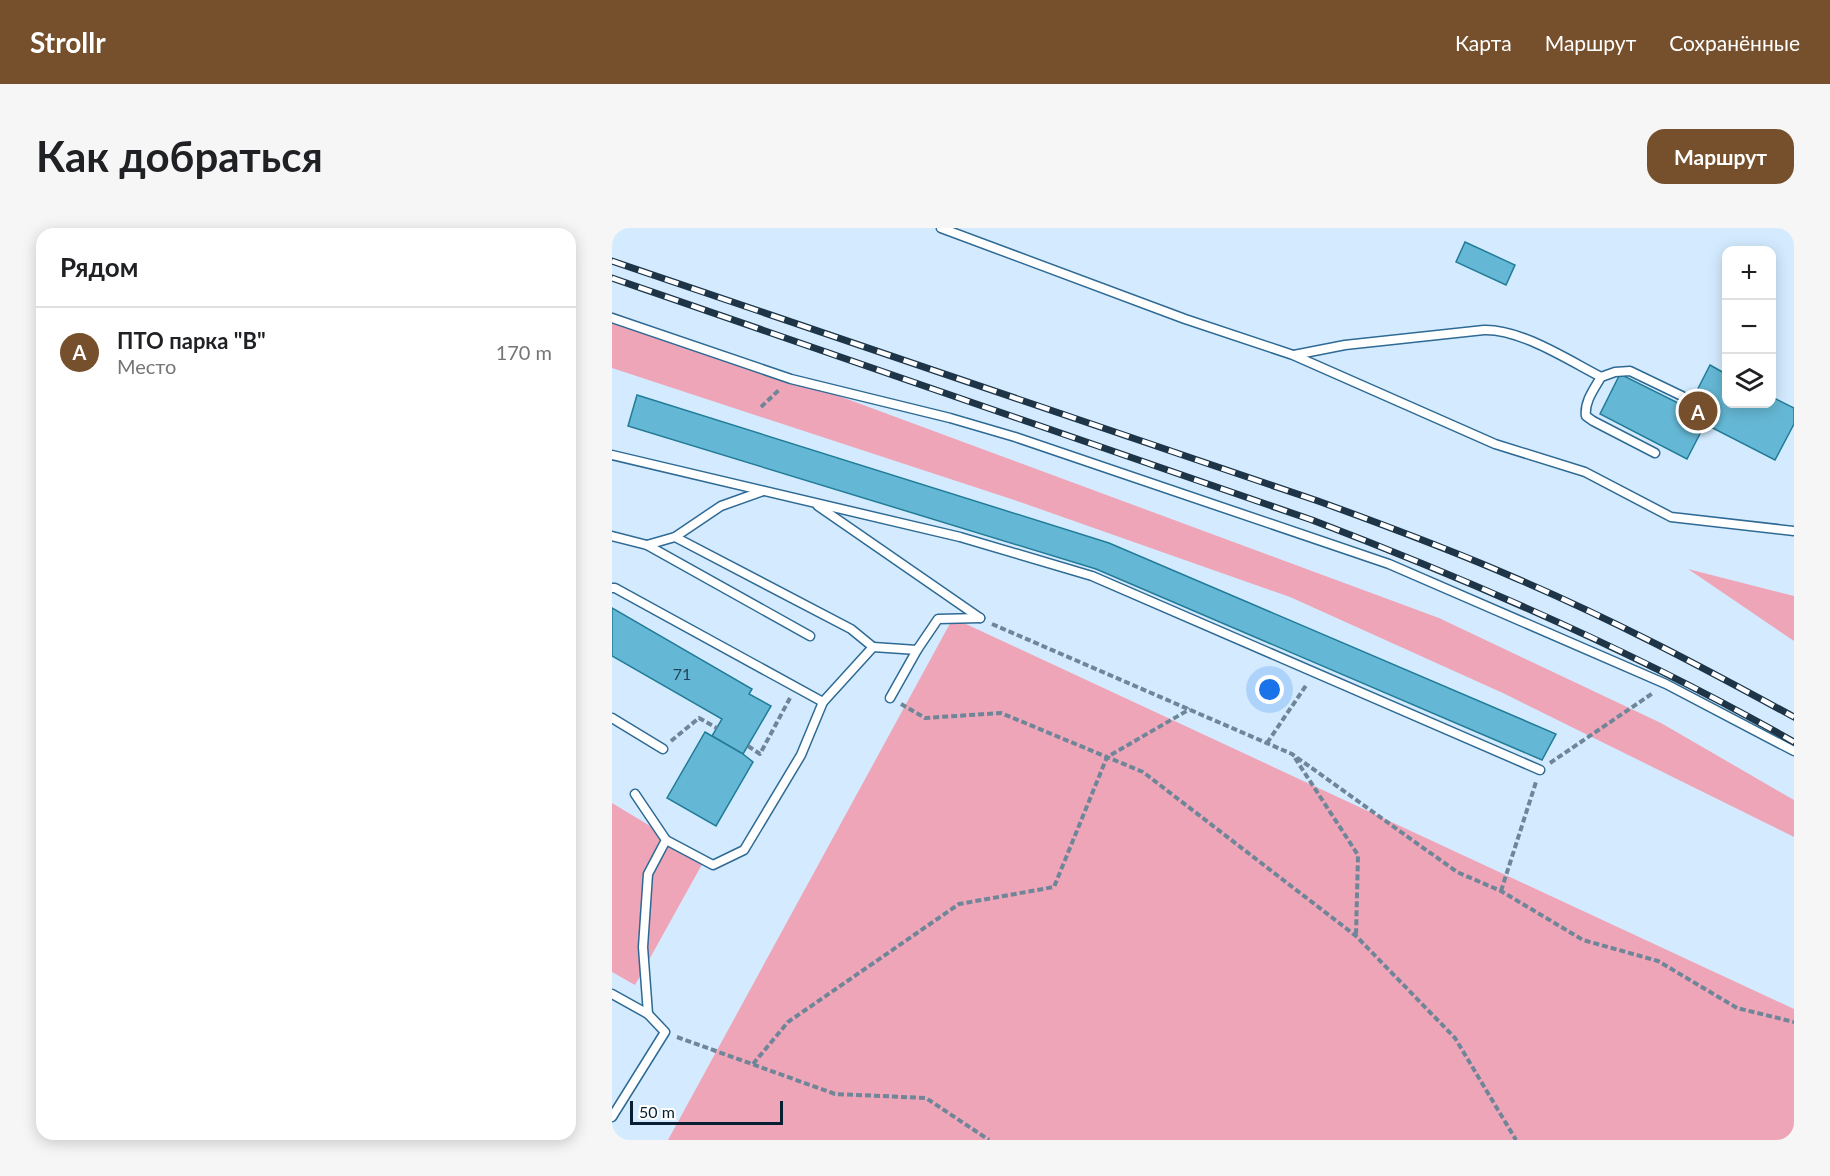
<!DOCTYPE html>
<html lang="ru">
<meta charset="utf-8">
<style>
body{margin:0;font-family:Lato,sans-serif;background:#f6f6f6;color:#202124}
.controls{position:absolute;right:18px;top:18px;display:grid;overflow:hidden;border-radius:12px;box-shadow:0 3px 15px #0003}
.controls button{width:54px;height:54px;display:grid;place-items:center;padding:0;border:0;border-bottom:2px solid #e0e0e0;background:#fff;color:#202124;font:30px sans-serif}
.scale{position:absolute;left:18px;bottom:15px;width:153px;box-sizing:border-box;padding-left:6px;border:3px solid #071f31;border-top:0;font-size:16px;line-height:21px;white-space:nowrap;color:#071f31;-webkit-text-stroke:4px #fff;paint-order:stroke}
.you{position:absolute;left:658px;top:462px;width:21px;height:21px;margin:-15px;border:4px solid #fff;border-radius:50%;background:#1a73e8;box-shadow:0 0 0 9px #1a73e833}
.badge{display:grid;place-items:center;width:39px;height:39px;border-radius:50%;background:#764f2c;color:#fff;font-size:20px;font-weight:700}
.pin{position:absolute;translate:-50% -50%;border:3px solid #fff;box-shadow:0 2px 6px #0006}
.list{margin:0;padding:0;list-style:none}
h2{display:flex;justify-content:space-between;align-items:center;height:78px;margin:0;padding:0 24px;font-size:26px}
h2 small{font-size:20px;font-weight:400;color:#757577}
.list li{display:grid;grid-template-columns:39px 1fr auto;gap:18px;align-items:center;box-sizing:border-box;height:90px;padding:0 24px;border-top:2px solid #e0e0e0}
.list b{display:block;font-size:22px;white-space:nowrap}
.list p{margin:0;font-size:20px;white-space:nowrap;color:#757577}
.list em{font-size:20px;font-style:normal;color:#757577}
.icon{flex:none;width:33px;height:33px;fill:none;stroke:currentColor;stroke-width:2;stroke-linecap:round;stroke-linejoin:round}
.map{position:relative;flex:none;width:1182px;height:912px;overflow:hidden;border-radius:18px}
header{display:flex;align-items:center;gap:36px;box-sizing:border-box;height:84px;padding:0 30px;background:#764f2c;color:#fff}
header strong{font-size:28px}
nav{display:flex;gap:33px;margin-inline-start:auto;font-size:21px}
.intro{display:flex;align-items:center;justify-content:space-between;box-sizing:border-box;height:144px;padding:0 36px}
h1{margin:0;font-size:42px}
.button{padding:15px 27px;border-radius:18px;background:#764f2c;color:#fff;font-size:21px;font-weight:700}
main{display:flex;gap:36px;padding:0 36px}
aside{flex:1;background:#fff;border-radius:18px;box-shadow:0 3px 15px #0003}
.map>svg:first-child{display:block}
</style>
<header>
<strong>Strollr</strong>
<nav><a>Карта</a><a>Маршрут</a><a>Сохранённые</a></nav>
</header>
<div class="intro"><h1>Как добраться</h1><a class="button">Маршрут</a></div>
<main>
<aside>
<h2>Рядом<small></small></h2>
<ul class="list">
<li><span class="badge">A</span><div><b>ПТО парка &quot;В&quot;</b><p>Место</p></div><em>170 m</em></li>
</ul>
</aside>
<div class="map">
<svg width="1182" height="912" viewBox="0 0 1182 912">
<rect width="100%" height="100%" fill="#d4ebff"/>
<g fill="#efa5b8">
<polygon points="0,84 827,390 1049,495 1182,572 1182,609 893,466 678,369 408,274 0,140"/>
<polygon points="1076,341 1182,368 1182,413"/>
<polygon points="341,390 1182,781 1182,912 56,912"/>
<polygon points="0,575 93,631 23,757 0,744"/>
</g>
<g fill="#65b8d5" stroke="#227c97" stroke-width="1.5">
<polygon points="853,14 903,37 894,57 844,34"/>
<polygon points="1098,137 1114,146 1114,176 1160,176 1160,169 1182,180 1182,196 1163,232 1093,196 1075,231 988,186 1008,146 1076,180"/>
<polygon points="25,167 497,315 944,506 930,532 484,341 16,198"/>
<polygon points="0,380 140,461 137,466 159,478 131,526 100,508 110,491 0,428"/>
<polygon points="93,504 131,526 141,534 104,598 55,570"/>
</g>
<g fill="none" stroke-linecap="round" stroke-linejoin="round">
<g stroke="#2e6a94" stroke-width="11">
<g id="service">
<polyline points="329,0 573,91 681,127 883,216 973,244 1059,289 1182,303"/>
<polyline points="0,90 179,151 338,190 403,209 777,336 1054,456 1182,523"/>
<path d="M682,127L733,117L872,102C909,101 956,132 989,149C982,161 972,174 974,188L981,193L1043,225"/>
<polyline points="989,149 1003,144 1018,143 1070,168"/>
<polyline points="0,227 348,309 480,348 928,542"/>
<polyline points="206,278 368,390"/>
<polyline points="0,308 35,317 198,408"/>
<polyline points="63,309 109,278 151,263"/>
<polyline points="35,317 63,309 239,401 261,419"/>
<polyline points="0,360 3,360 211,474"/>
<polyline points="278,470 305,422"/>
<polyline points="0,490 51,521"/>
<polyline points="23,566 54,612 36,646 31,719 36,786"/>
<polyline points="54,612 101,637 132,622 189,527 211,474 261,419 305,422 326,391 368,390"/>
<polyline points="0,766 36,786 53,804 0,889"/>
</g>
</g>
<g stroke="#6f8699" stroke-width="4" stroke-dasharray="6 3" stroke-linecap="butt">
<polyline points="149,179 168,161"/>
<polyline points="380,396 680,526 845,644 889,663 971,712 1046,733 1125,780 1182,794"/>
<polyline points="289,476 313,490 389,485 531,544 744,708 843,810 904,912"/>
<polyline points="59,513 87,490 105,500"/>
<polyline points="655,515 695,456"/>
<polyline points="136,518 148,526 178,470"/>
<polyline points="683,530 746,627 744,707"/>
<polyline points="938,535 1041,465"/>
<polyline points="889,663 924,554"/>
<polyline points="65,809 223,866 314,870 377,912"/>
<polyline points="141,836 176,794 347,676 442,659 495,529 578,481"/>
</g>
<use href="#service" stroke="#fff" stroke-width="8"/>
<g stroke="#1d3547" stroke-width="7">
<g id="rail">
<path d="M0,33L706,273C772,297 837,321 901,349C998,390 1090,439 1182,489"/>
<path d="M0,50L700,292C865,355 1028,426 1182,514"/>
</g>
</g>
<use href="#rail" stroke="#fff" stroke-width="4.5" stroke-dasharray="14" stroke-linecap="butt"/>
</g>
<g text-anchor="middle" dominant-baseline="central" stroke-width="4.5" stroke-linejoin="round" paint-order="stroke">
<g font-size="16" fill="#1e455a">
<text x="70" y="445">71</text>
</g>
</g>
</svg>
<div class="controls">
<button>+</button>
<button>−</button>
<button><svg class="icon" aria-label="layers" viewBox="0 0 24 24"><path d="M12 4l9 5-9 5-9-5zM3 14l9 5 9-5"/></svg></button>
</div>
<div class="scale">50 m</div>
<div class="you"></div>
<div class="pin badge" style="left:1086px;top:183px">A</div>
</div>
</main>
